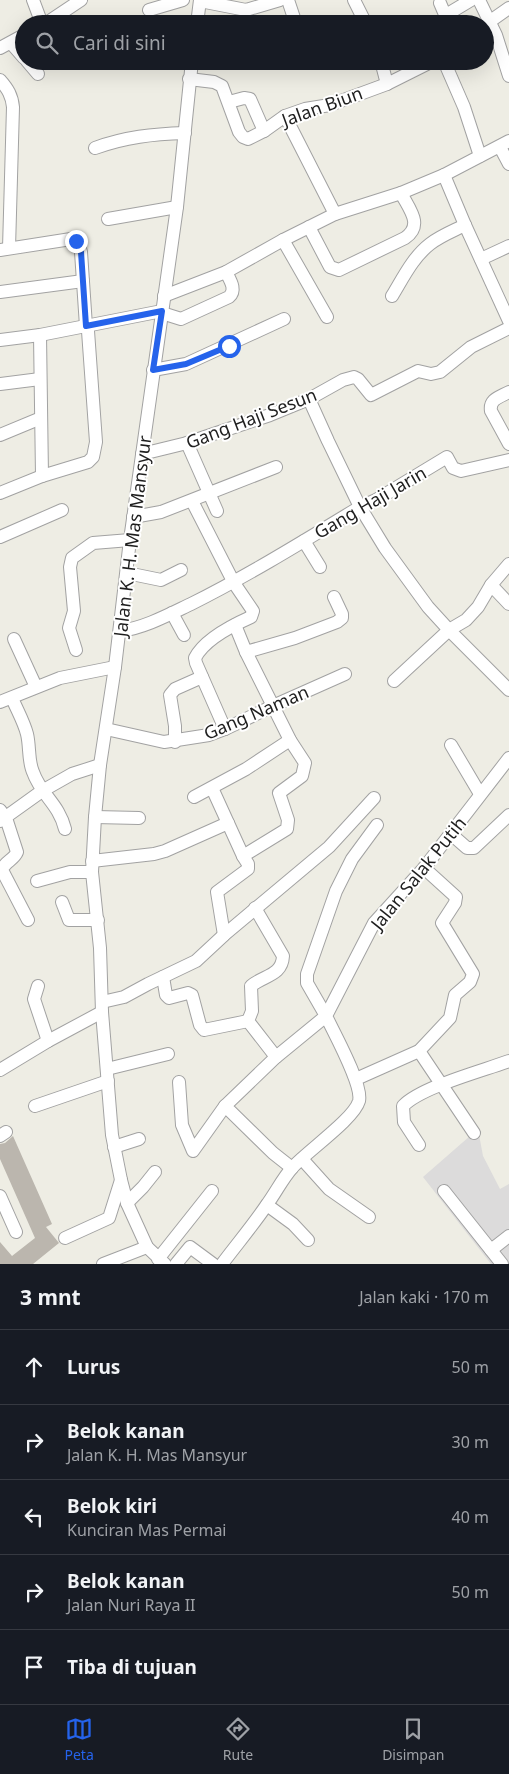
<!DOCTYPE html>
<html lang="id">
<meta charset="utf-8">
<style>
body{margin:0;font-family:"Noto Sans",sans-serif;background:#242831;color:#f1f3f6}
.stop{position:absolute;width:15px;height:15px;margin:-11px;border:4px solid #2563eb;border-radius:50%;background:#fff}
.stop.end{background:#2563eb;border-color:#fff;box-shadow:0 1px 5px #0008}
.list{margin:0;padding:0;list-style:none}
h2{display:flex;justify-content:space-between;align-items:center;height:65px;margin:0;padding:0 20px;font-size:21px}
h2 small{font-size:16px;font-weight:400;color:#9ea1a6}
.list li{display:grid;grid-template-columns:32px 1fr auto;gap:15px;align-items:center;box-sizing:border-box;height:75px;padding:0 20px;border-top:1px solid #363941}
.list b{display:block;font-size:19px;white-space:nowrap}
.list p{margin:0;font-size:16px;white-space:nowrap;color:#9ea1a6}
.list em{font-size:16px;font-style:normal;color:#9ea1a6}
.icon{flex:none;width:28px;height:28px;fill:none;stroke:currentColor;stroke-width:2;stroke-linecap:round;stroke-linejoin:round}
.map{position:relative;flex:none;width:509px;height:1264px;overflow:hidden}
.search{position:absolute;background:#171b24;box-shadow:0 5px 20px #0002;left:15px;right:15px;top:15px;height:55px;display:flex;align-items:center;gap:12px;box-sizing:border-box;padding:0 18px;border-radius:28px;color:#9ea1a6;font-size:19px}
.sheet{height:440px;background:#171b24}
nav{display:flex;justify-content:space-around;align-items:center;box-sizing:border-box;height:70px;border-top:1px solid #363941;background:#171b24;font-size:14px;color:#9ea1a6}
nav a{display:grid;justify-items:center;gap:2px}
nav .on{color:#2563eb}
.map>svg:first-child{display:block}
</style>
<div class="map">
<svg width="509" height="1264" viewBox="0 0 509 1264">
<rect width="100%" height="100%" fill="#eeede4"/>
<polygon fill="#dcdbdb" points="478,1129 483,1156 500,1189 509,1184 509,1264 491,1264 423,1177"/>
<polygon fill="#bbb6ae" points="13,1136 52,1224 46,1227 59,1243 33,1264 0,1264 0,1242 12,1256 35,1238 0,1159 0,1144 5,1143"/>
<g fill="none" stroke-linecap="round" stroke-linejoin="round">
<g stroke="#a2a2a2" stroke-width="14">
<g id="minor">
<polyline points="33,0 42,24"/>
<polyline points="288,0 296,24"/>
<polyline points="354,0 366,24"/>
<polyline points="479,0 496,35 509,76"/>
<polyline points="200,1 246,10 280,0"/>
<polyline points="440,3 449,24"/>
<polyline points="149,10 183,0"/>
<polyline points="446,15 471,0"/>
<polyline points="489,22 509,8"/>
<polyline points="45,24 81,0"/>
<polyline points="197,24 200,0"/>
<polyline points="11,43 24,58"/>
<polyline points="0,48 24,35"/>
<polyline points="27,61 38,74"/>
<polyline points="309,61 310,63"/>
<polyline points="381,61 387,84"/>
<polyline points="444,61 464,107 480,156"/>
<polyline points="189,79 214,82 222,86 239,132 243,137 248,139 264,131 285,116 305,109 330,105 387,84 427,64 426,61"/>
<path d="M0,80C8,89 12,96 13,107L9,248"/>
<polyline points="229,102 244,98 250,99 264,131"/>
<polyline points="285,116 335,214"/>
<polyline points="500,147 509,164"/>
<path d="M95,148C125,137 153,134 185,133"/>
<polyline points="444,175 465,225 509,321"/>
<polyline points="108,219 177,207"/>
<path d="M309,227L330,267L339,270L405,238C424,225 409,209 401,193"/>
<polyline points="283,240 327,317"/>
<path d="M0,250L71,239C78,242 79,245 81,252L86,326L88,331L96,442L93,457L88,462L42,476L0,493"/>
<polyline points="481,259 509,246"/>
<polyline points="0,292 83,281"/>
<polyline points="164,296 226,272 283,240 335,214 401,193 444,175 509,141"/>
<path d="M392,296C403,278 413,257 430,244C440,236 453,231 465,225"/>
<path d="M162,313L181,319L229,297C237,290 230,280 226,272"/>
<polyline points="40,335 42,476"/>
<polyline points="0,340 40,335 162,311"/>
<polyline points="153,370 186,364 284,319"/>
<polyline points="0,384 40,379"/>
<path d="M509,392C500,397 489,399 491,411L509,444"/>
<polyline points="309,399 328,441 360,507 385,548 428,607 449,630 509,690"/>
<polyline points="0,435 41,418"/>
<polyline points="187,443 217,511"/>
<polyline points="142,454 187,443 270,415 309,399 343,380 354,377 358,379 371,395 418,371 431,374 440,372 471,347 509,328"/>
<path d="M192,501L234,583L253,611L251,617C233,625 204,640 195,658L196,663L225,729"/>
<polyline points="133,517 161,512 276,467"/>
<polyline points="0,537 62,510"/>
<polyline points="304,541 320,567"/>
<polyline points="127,573 161,580 181,570"/>
<polyline points="491,585 509,604"/>
<polyline points="172,613 184,635"/>
<polyline points="235,625 246,652 295,638 337,622 342,618 342,614 334,597"/>
<path d="M120,631C144,628 168,615 191,604C249,575 304,541 360,507L376,500L447,457L453,468L461,471L509,460"/>
<polyline points="14,639 36,687"/>
<polyline points="76,650 69,628 74,611 70,567 72,558 93,543 130,540"/>
<polyline points="394,681 449,630 466,620 478,607 491,585 509,564"/>
<path d="M12,698C17,710 24,722 27,734C30,746 28,761 33,772C41,795 59,804 65,829"/>
<polyline points="0,702 60,678 115,667"/>
<polyline points="106,729 164,742 209,735 225,729 273,706 345,674"/>
<polyline points="175,742 175,726 170,695 175,689 202,677"/>
<polyline points="451,745 480,794"/>
<polyline points="212,788 243,856 248,864 248,869 217,892 224,935"/>
<polyline points="194,797 246,769 290,740"/>
<path d="M0,810L6,818L17,852C14,860 4,862 2,870L28,920"/>
<polyline points="95,817 139,818"/>
<polyline points="0,821 42,791 72,774 100,765"/>
<polyline points="451,834 467,848 474,848 509,815"/>
<polyline points="243,856 287,829 288,820 279,793 302,776 305,763 290,740 246,652"/>
<polyline points="92,861 154,854 165,851 228,823"/>
<polyline points="37,881 70,872 92,872"/>
<polyline points="62,902 69,920 98,920"/>
<path d="M255,908L283,956C282,976 264,975 251,986L252,1011L248,1021L276,1057"/>
<polyline points="163,977 166,995 169,998 188,993 192,995 200,1025 204,1030 248,1021"/>
<polyline points="38,986 34,999 48,1041"/>
<polyline points="102,1002 124,997 148,984 196,961 224,935 329,847 374,798"/>
<polyline points="419,1051 474,1133"/>
<polyline points="107,1069 168,1054"/>
<polyline points="0,1070 48,1041 102,1012"/>
<polyline points="356,1079 419,1051 450,1018 455,995 470,982 473,974 442,923 455,903 456,897 424,868"/>
<polyline points="179,1082 182,1125 193,1151 225,1106"/>
<polyline points="35,1106 108,1081"/>
<polyline points="0,1136 6,1132"/>
<path d="M419,1145L404,1122L403,1106C421,1087 482,1071 509,1061"/>
<polyline points="114,1147 139,1139"/>
<polyline points="302,1159 329,1189 369,1217"/>
<polyline points="292,1168 273,1153 225,1106 276,1057 326,1016 307,983 307,974 336,891 352,859 377,825"/>
<polyline points="444,1191 502,1264"/>
<polyline points="0,1196 16,1232"/>
<polyline points="127,1203 143,1187 155,1172"/>
<polyline points="267,1205 293,1224 308,1240"/>
<polyline points="65,1238 109,1218 121,1180"/>
<polyline points="491,1250 509,1236"/>
<polyline points="158,1259 212,1191"/>
<polyline points="103,1264 147,1247"/>
<polyline points="165,1264 147,1247 127,1203 121,1180 112,1135 102,1012 100,948 92,872 95,817 100,765 115,667 130,540 177,207 192,61"/>
<polyline points="176,1264 190,1247 213,1264"/>
<path d="M222,1264C237,1244 254,1224 268,1203C276,1192 283,1178 292,1168C306,1152 354,1119 359,1101C363,1085 334,1033 326,1016L374,923L424,868L509,758"/>
</g>
</g>
<use href="#minor" stroke="#fff" stroke-width="12"/>
</g>
<g fill="none" stroke-linecap="round" stroke-linejoin="round">
<polyline stroke="#2563eb" stroke-width="6" points="76,241 81,252 86,326 162,311 153,370 186,364 229,346"/>
</g>
<g text-anchor="middle" dominant-baseline="central" stroke-width="4" stroke-linejoin="round" paint-order="stroke">
<g font-size="18" fill="#1e1e1e" stroke="#fff">
<text transform="translate(322 106) rotate(-20)">Jalan Biun</text>
<text transform="translate(251 418) rotate(-21)">Gang Haji Sesun</text>
<text transform="translate(370 502) rotate(-30)">Gang Haji Jarin</text>
<text transform="translate(132 536) rotate(-83)">Jalan K. H. Mas Mansyur</text>
<text transform="translate(256 712) rotate(-23)">Gang Naman</text>
<text transform="translate(418 873) rotate(-51)">Jalan Salak Putih</text>
</g>
</g>
</svg>
<div class="stop" style="left:229px;top:346px"></div>
<div class="stop end" style="left:76px;top:241px"></div>
<div class="search"><svg class="icon" aria-label="search" viewBox="0 0 24 24"><circle cx="10" cy="10" r="6"/><path d="M15 15l6 6"/></svg>Cari di sini</div>
</div>
<section class="sheet">
<h2>3 mnt<small>Jalan kaki · 170 m</small></h2>
<ul class="list">
<li><svg class="icon" aria-label="ahead" viewBox="0 0 24 24"><path d="M12 20V5M6 11l6-6 6 6"/></svg><div><b>Lurus</b></div><em>50 m</em></li>
<li><svg class="icon" aria-label="right" viewBox="0 0 24 24"><path d="M7 20v-9h11M14 6l5 5-5 5"/></svg><div><b>Belok kanan</b><p>Jalan K. H. Mas Mansyur</p></div><em>30 m</em></li>
<li><svg class="icon" aria-label="left" viewBox="0 0 24 24"><path d="M17 20v-9H6M10 6l-5 5 5 5"/></svg><div><b>Belok kiri</b><p>Kunciran Mas Permai</p></div><em>40 m</em></li>
<li><svg class="icon" aria-label="right" viewBox="0 0 24 24"><path d="M7 20v-9h11M14 6l5 5-5 5"/></svg><div><b>Belok kanan</b><p>Jalan Nuri Raya II</p></div><em>50 m</em></li>
<li><svg class="icon" aria-label="arrive" viewBox="0 0 24 24"><path d="M6 21V4h12l-3 4 3 4H6"/></svg><div><b>Tiba di tujuan</b></div></li>
</ul>
</section>
<nav>
<a class="on"><svg class="icon" aria-label="map" viewBox="0 0 24 24"><path d="M3 6l6-2 6 2 6-2v14l-6 2-6-2-6 2zM9 4v14M15 6v14"/></svg>Peta</a>
<a><svg class="icon" aria-label="directions" viewBox="0 0 24 24"><path d="M12 3l9 9-9 9-9-9zM9 14v-3h6M13 9l2 2-2 2"/></svg>Rute</a>
<a><svg class="icon" aria-label="saved" viewBox="0 0 24 24"><path d="M7 4h10v16l-5-4-5 4z"/></svg>Disimpan</a>
</nav>
